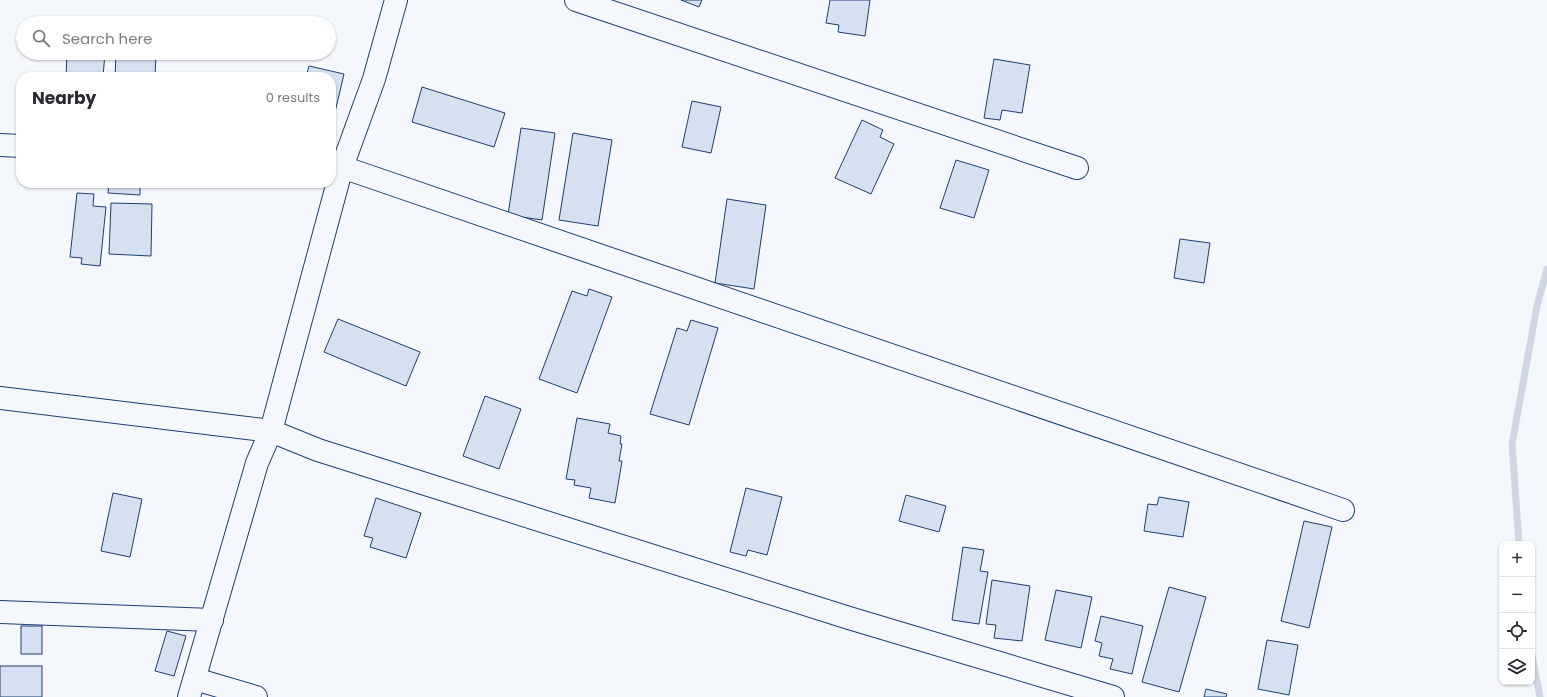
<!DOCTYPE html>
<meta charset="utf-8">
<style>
body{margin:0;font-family:Poppins,sans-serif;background:#f2f2f3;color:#2b2b33}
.controls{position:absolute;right:12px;bottom:12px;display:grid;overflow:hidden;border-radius:8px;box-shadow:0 1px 3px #0004}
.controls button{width:36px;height:36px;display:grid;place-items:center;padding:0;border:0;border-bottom:1px solid #e1e1e2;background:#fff;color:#2b2b33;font:20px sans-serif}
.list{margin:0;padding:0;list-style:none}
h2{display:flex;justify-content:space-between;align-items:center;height:52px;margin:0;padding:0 16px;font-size:17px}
h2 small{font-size:13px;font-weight:400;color:#7c7c81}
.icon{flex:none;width:22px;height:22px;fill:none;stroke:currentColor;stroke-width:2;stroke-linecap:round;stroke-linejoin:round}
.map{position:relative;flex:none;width:1547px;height:697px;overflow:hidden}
.search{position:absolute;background:#fff;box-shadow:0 1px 3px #0004;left:16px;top:16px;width:320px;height:44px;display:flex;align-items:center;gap:10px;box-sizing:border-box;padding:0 14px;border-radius:22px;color:#7c7c81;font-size:15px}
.panel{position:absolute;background:#fff;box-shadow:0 1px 3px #0004;left:16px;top:72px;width:320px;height:116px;border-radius:16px}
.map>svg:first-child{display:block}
</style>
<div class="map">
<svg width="1547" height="697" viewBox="0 0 1547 697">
<rect width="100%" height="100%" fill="#f4f7fb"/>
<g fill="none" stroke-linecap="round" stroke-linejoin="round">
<g stroke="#cfd7e4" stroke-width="7">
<polyline points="1519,544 1512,444 1537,306 1547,269"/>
<polyline points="1532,656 1540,697"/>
</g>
</g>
<g fill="#d5e0f0" stroke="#1d3f73">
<polygon points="681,0 702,0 699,7"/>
<polygon points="830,0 870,0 865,36 838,32 839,25 826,23"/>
<polygon points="69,17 107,20 107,23 69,23"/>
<polygon points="67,53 105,53 103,77 66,77"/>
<polygon points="116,53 156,53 155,77 115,77"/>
<polygon points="994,59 1030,65 1022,113 1002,110 1000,120 984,118"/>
<polygon points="309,66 344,74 331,129 331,77 306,77"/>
<polygon points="422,87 505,113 494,147 412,122"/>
<polygon points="692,101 721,107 711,153 682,147"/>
<polygon points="862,120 883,130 880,137 894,144 871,194 835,178"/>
<polygon points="521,128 555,133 542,220 508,215"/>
<polygon points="573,133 612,140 598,226 559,220"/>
<polygon points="956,160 989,170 974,218 940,208"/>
<polygon points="109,183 140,183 140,195 108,193"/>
<polygon points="77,193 94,194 93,206 106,207 100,266 81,264 82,258 70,257"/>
<polygon points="727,199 766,205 754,289 715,283"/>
<polygon points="111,203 152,204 151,256 109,254"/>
<polygon points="1180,239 1210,243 1204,283 1174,278"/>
<polygon points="589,289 612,297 577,393 539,379 572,291 587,296"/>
<polygon points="338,319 420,352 406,386 324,352"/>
<polygon points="691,320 718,328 689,425 650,414 677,328 687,331"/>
<polygon points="485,396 521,409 499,469 463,456"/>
<polygon points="577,418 610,424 608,433 621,436 620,444 622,444 619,461 622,461 615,503 589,498 591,488 574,485 575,480 566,479"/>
<polygon points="746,488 782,497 767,555 748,550 746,556 730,552"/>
<polygon points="113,493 142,499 130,557 101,551"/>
<polygon points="906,495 946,506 939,532 899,521"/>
<polygon points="1159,497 1189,502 1183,537 1144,531 1148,504 1157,505"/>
<polygon points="376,498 421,513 406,558 370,547 373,538 364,536"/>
<polygon points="1304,521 1332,527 1309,628 1281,621"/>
<polygon points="963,547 984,550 980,571 988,572 979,624 952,620"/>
<polygon points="992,580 1030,586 1022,641 994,638 996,625 986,624"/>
<polygon points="1169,587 1206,597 1179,692 1142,682"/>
<polygon points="1056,590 1092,597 1081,648 1045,640"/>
<polygon points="1101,616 1143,626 1132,674 1110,669 1113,659 1099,656 1102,643 1095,641"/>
<rect x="21" y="626" width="21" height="28"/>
<polygon points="167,631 186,636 174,676 155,671"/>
<polygon points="1267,640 1298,645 1289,695 1258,689"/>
<rect x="0" y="666" width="42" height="31"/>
<polygon points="1206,689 1227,694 1226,697 1204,697"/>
</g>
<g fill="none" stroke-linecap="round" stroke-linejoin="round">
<g stroke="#1d3f73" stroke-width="24">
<g id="minor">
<polyline points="576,0 1077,168"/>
<polyline points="0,145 21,146"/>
<polyline points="331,166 342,167 1343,510"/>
<polyline points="0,398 271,431 318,450 849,618 1113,697"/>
<polyline points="0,612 212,620"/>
<polyline points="195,679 256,697"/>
<polyline points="189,697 257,463 271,431 342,167 374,79 396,0"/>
</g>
</g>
<use href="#minor" stroke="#f4f7fb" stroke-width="22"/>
</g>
</svg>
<div class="controls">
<button>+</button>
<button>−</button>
<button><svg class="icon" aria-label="locate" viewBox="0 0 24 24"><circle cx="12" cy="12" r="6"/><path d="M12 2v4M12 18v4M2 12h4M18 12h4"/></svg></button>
<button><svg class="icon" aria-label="layers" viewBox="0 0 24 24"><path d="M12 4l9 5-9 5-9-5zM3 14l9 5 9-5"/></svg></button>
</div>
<div class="search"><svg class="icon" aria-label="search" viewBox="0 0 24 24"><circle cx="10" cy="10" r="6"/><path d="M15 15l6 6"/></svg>Search here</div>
<section class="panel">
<h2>Nearby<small>0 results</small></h2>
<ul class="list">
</ul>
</section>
</div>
